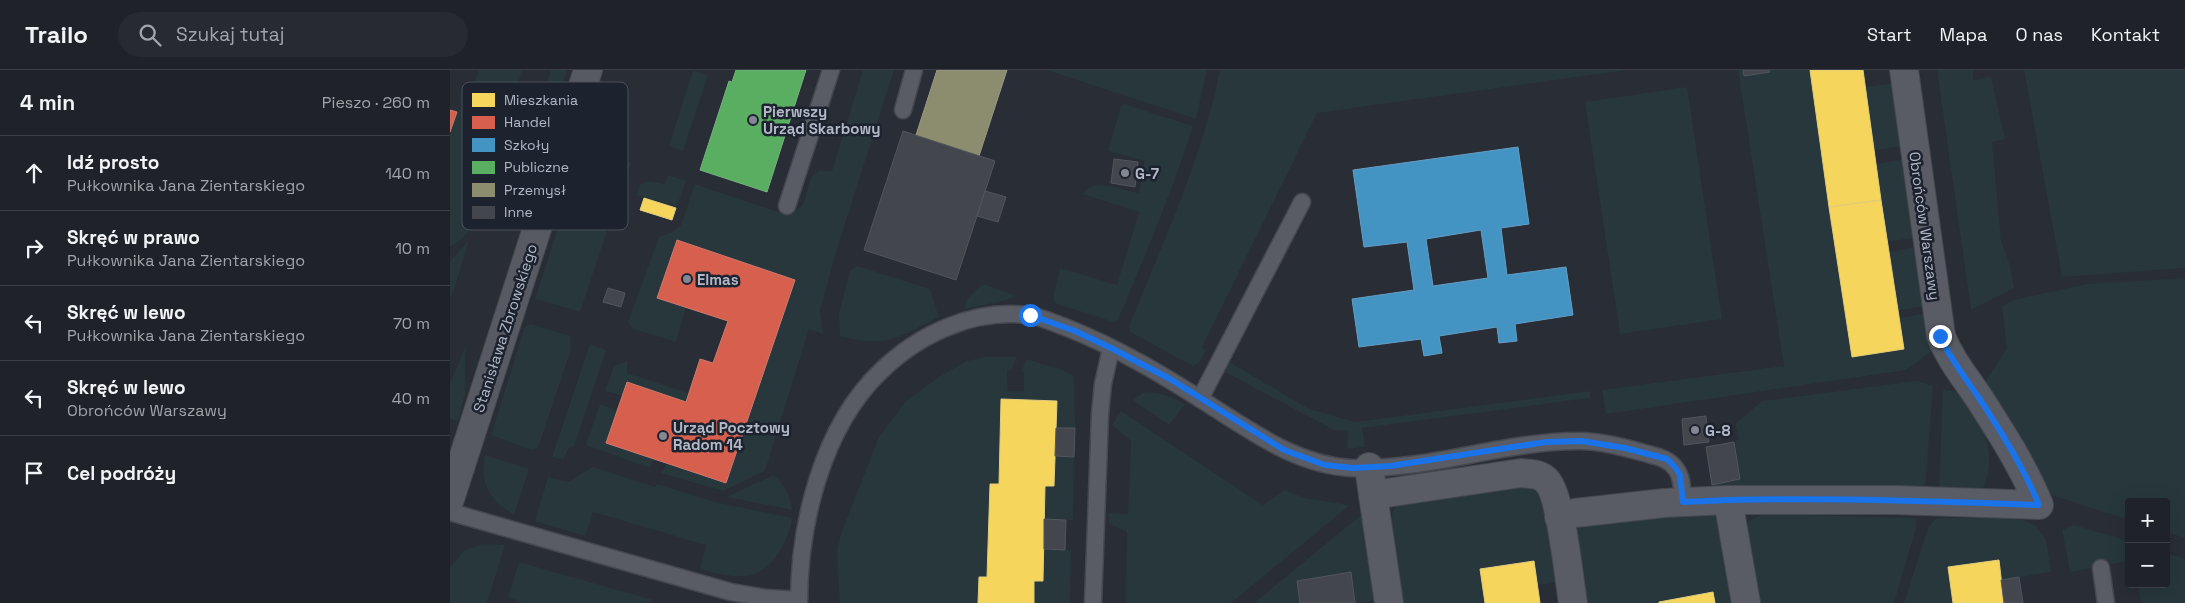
<!DOCTYPE html>
<html lang="pl">
<meta charset="utf-8">
<style>
body{margin:0;font-family:"Space Grotesk",sans-serif;background:#272a30;color:#f1f3f6}
.controls{position:absolute;right:15px;bottom:15px;display:grid;overflow:hidden;border-radius:5px;box-shadow:0 5px 20px #0002}
.controls button{width:45px;height:45px;display:grid;place-items:center;padding:0;border:0;border-bottom:1px solid #3c3f45;background:#1f2228;color:#f1f3f6;font:25px sans-serif}
.stop{position:absolute;width:15px;height:15px;margin:-11px;border:4px solid #1a73e8;border-radius:50%;background:#fff}
.stop.end{background:#1a73e8;border-color:#fff;box-shadow:0 1px 5px #0008}
.list{margin:0;padding:0;list-style:none}
h2{display:flex;justify-content:space-between;align-items:center;height:65px;margin:0;padding:0 20px;font-size:21px}
h2 small{font-size:16px;font-weight:400;color:#a1a4a8}
.list li{display:grid;grid-template-columns:32px 1fr auto;gap:15px;align-items:center;box-sizing:border-box;height:75px;padding:0 20px;border-top:1px solid #3c3f45}
.list b{display:block;font-size:19px;white-space:nowrap}
.list p{margin:0;font-size:16px;white-space:nowrap;color:#a1a4a8}
.list em{font-size:16px;font-style:normal;color:#a1a4a8}
.icon{flex:none;width:28px;height:28px;fill:none;stroke:currentColor;stroke-width:2;stroke-linecap:round;stroke-linejoin:round}
.map{position:relative;flex:none;width:1735px;height:533px;overflow:hidden}
header{display:flex;align-items:center;gap:30px;box-sizing:border-box;height:70px;padding:0 25px;background:#1f2228;border-bottom:1px solid #3c3f45}
header strong{font-size:24px}
nav{display:flex;gap:28px;margin-inline-start:auto;font-size:18px}
.search{width:350px;height:45px;background:#272a30;display:flex;align-items:center;gap:12px;box-sizing:border-box;padding:0 18px;border-radius:28px;color:#a1a4a8;font-size:19px}
main{display:flex}
aside{flex:1;background:#1f2228}
.map>svg:first-child{display:block}
</style>
<header>
<strong>Trailo</strong>
<div class="search"><svg class="icon" aria-label="search" viewBox="0 0 24 24"><circle cx="10" cy="10" r="6"/><path d="M15 15l6 6"/></svg>Szukaj tutaj</div>
<nav><a>Start</a><a>Mapa</a><a>O nas</a><a>Kontakt</a></nav>
</header>
<main>
<aside>
<h2>4 min<small>Pieszo · 260 m</small></h2>
<ul class="list">
<li><svg class="icon" aria-label="ahead" viewBox="0 0 24 24"><path d="M12 20V5M6 11l6-6 6 6"/></svg><div><b>Idź prosto</b><p>Pułkownika Jana Zientarskiego</p></div><em>140 m</em></li>
<li><svg class="icon" aria-label="right" viewBox="0 0 24 24"><path d="M7 20v-9h11M14 6l5 5-5 5"/></svg><div><b>Skręć w prawo</b><p>Pułkownika Jana Zientarskiego</p></div><em>10 m</em></li>
<li><svg class="icon" aria-label="left" viewBox="0 0 24 24"><path d="M17 20v-9H6M10 6l-5 5 5 5"/></svg><div><b>Skręć w lewo</b><p>Pułkownika Jana Zientarskiego</p></div><em>70 m</em></li>
<li><svg class="icon" aria-label="left" viewBox="0 0 24 24"><path d="M17 20v-9H6M10 6l-5 5 5 5"/></svg><div><b>Skręć w lewo</b><p>Obrońców Warszawy</p></div><em>40 m</em></li>
<li><svg class="icon" aria-label="arrive" viewBox="0 0 24 24"><path d="M6 21V4h12l-3 4 3 4H6"/></svg><div><b>Cel podróży</b></div></li>
</ul>
</aside>
<div class="map">
<svg width="1735" height="533" viewBox="0 0 1735 533">
<rect width="100%" height="100%" fill="#292d35"/>
<g fill="#27373b">
<polygon points="29,0 72,0 24,154 13,168 0,177 0,62 7,42 17,35"/>
<polygon points="101,0 117,0 96,67 50,166"/>
<polygon points="243,0 258,5 233,81 219,76"/>
<polygon points="413,0 444,0 387,179 370,241 373,264 359,259 315,401 273,421 211,403 216,394 276,413 344,210 227,170 207,227 236,237 226,272 183,259 178,252 209,167 222,162 231,155 245,114 340,146 353,134 361,107 368,101 382,101"/>
<polygon points="597,0 757,0 746,49"/>
<path d="M770,0H1177L867,43L752,277L756,280L750,292L743,296L680,262L679,256C713,172 752,89 770,0Z"/>
<polygon points="1288,0 1360,0 1402,287 1454,279 1449,248 1477,243 1483,280 1456,300 1156,344 1152,320 1334,296"/>
<polygon points="1487,0 1523,0 1523,10 1541,7 1555,69 1542,72 1551,170 1560,196 1564,218 1521,240"/>
<polygon points="1574,0 1735,0 1735,198 1612,207"/>
<polygon points="1445,13 1454,76 1424,80 1415,17"/>
<polygon points="1237,17 1272,249 1170,264 1135,32"/>
<path d="M674,34L743,56C722,122 695,186 668,250L663,252L605,233L603,228L610,198L667,215L689,142L633,124C644,106 672,121 689,123L695,91L658,81L671,36Z"/>
<path d="M153,85L181,93L162,146L123,132L120,122C127,103 130,88 153,85Z"/>
<polygon points="1456,89 1468,167 1438,172 1426,94"/>
<polygon points="218,105 236,111 227,136 186,125 190,115 197,111 214,114"/>
<polygon points="123,150 157,161 130,242 85,229 110,152"/>
<polygon points="19,170 2,226 0,225 0,191"/>
<polygon points="1469,177 1478,236 1448,240 1439,182"/>
<path d="M407,196L480,219L489,247C449,267 436,279 390,266L389,243L400,201Z"/>
<polygon points="1735,208 1735,468 1716,462 1716,432 1679,432 1679,450 1598,424 1531,318 1557,278 1552,236 1564,230 1637,214"/>
<polygon points="533,214 567,226 553,231 514,239 516,230"/>
<polygon points="81,254 120,266 121,279 88,378 82,380 41,365 75,256"/>
<polygon points="140,274 156,280 124,376 118,379 113,390 102,387"/>
<polygon points="15,278 15,323 8,351 0,349 0,313"/>
<polygon points="535,287 567,287 561,301 557,300 557,321 574,321 574,302 571,301 577,289 610,299 624,306 625,358 606,358 606,331 551,329 549,414 540,414 537,507 529,507 528,533 390,533 387,480 392,461 429,367 456,331 489,307 517,291"/>
<polygon points="177,291 177,303 239,323 236,332 177,312 172,326 155,321 164,296"/>
<polygon points="779,292 859,339 905,352 1140,321 1140,328 912,358 915,377 897,379 898,361 884,360 775,302"/>
<polygon points="1467,311 1483,316 1475,420 1262,420 1262,415 1290,409 1284,372 1289,369 1285,354 1312,331"/>
<path d="M1493,319L1515,324C1533,357 1550,386 1531,423L1489,422Z"/>
<polygon points="700,322 719,326 735,334 719,355 683,330 693,323"/>
<polygon points="150,334 167,341 156,373 204,389 200,398 136,375"/>
<polygon points="671,341 813,435 835,420 855,428 900,435 781,533 676,533 677,462 659,453 658,443 678,444 681,371 662,355"/>
<path d="M35,385L79,399L64,444C39,432 29,412 35,385Z"/>
<polygon points="605,386 624,387 623,450 594,449 595,416 604,416"/>
<path d="M143,397L205,417L207,414L269,433L342,448C341,459 336,471 330,481C310,514 282,508 250,499L256,475L143,442L135,466L85,451L98,407L118,412Z"/>
<path d="M324,405C335,415 340,425 342,440L276,427Z"/>
<polygon points="1064,413 1083,417 1094,429 1111,511 1088,515 1084,491 1030,499 1035,533 952,533 941,451 943,440 951,432"/>
<polygon points="1252,441 1263,443 1269,448 1288,533 1265,533 1263,522 1209,533 1131,533 1125,460 1132,456"/>
<polygon points="1314,444 1466,448 1466,458 1444,533 1305,533 1296,462 1299,451"/>
<polygon points="911,445 914,449 933,530 905,533 900,502 847,511 850,533 804,533"/>
<polygon points="1486,448 1559,448 1574,450 1586,456 1596,469 1601,502 1551,510 1549,490 1498,497 1503,533 1454,533 1478,458"/>
<polygon points="1624,455 1679,471 1679,491 1620,502 1612,460"/>
<polygon points="33,474 55,475 37,533 0,533 0,497 15,480"/>
<polygon points="594,479 621,480 620,533 584,533 584,511 593,511"/>
<polygon points="1716,483 1735,489 1735,533 1691,533 1688,514 1716,514"/>
<polygon points="69,492 203,530 194,533 73,533 58,527"/>
</g>
<g fill="#f6d55c" stroke="#e2cc7c">
<polygon points="1360,0 1413,0 1431,130 1379,137"/>
<polygon points="194,128 226,138 222,150 190,140"/>
<polygon points="1431,130 1454,279 1402,287 1379,137"/>
<polygon points="551,329 607,331 604,416 595,416 593,511 584,511 584,533 528,533 529,507 537,507 540,414 549,414"/>
<polygon points="1549,490 1554,533 1503,533 1498,497"/>
<polygon points="1084,491 1090,533 1035,533 1030,499"/>
<polygon points="1263,522 1265,533 1209,533 1209,532"/>
</g>
<g fill="#d6604d" stroke="#cc7a71">
<polygon points="0,40 7,42 0,62"/>
<polygon points="227,170 345,210 276,413 156,373 177,312 236,332 250,289 263,293 278,251 207,228"/>
</g>
<path fill="#4393c3" stroke="#659ec4" fill-rule="evenodd" d="M1068,77L1079,154L1051,158L1057,205L1116,197L1123,245L1065,254L1067,271L1049,273L1047,257L989,266L992,283L974,286L971,269L909,277L902,229L964,220L957,172L914,177L903,100ZM1031,160L1038,208L983,216L976,169Z"/>
<polygon fill="#5aae61" stroke="#75b17f" points="286,0 356,0 317,122 250,100 279,11 282,12"/>
<polygon fill="#8c8c6e" stroke="#989988" points="487,0 557,0 529,86 466,65"/>
<g fill="#43464d" stroke="#51555d">
<polygon points="1293,0 1319,0 1320,2 1294,6"/>
<polygon points="453,61 545,91 506,210 414,180"/>
<polygon points="664,89 688,92 685,117 661,113"/>
<polygon points="535,121 556,127 548,152 527,146"/>
<polygon points="158,218 175,223 171,237 153,232"/>
<polygon points="1256,346 1259,372 1234,375 1232,349"/>
<polygon points="606,358 625,358 624,387 605,386"/>
<polygon points="1284,372 1290,409 1262,415 1256,377"/>
<polygon points="594,449 616,450 615,480 594,479"/>
<polygon points="901,502 905,533 850,533 847,511"/>
<polygon points="1569,507 1573,533 1554,533 1551,510"/>
</g>
<g fill="none" stroke-linecap="round" stroke-linejoin="round">
<g stroke="#45484e" stroke-width="19">
<g id="lane">
<polyline points="453,40 464,0"/>
<polyline points="337,136 381,0"/>
<polyline points="750,329 852,132"/>
<polyline points="0,442 281,522 316,528 349,530"/>
<polyline points="1651,498 1656,533"/>
<path d="M349,533C349,454 372,357 431,301C469,264 523,239 577,245C590,246 603,253 615,257C669,278 718,308 766,339C808,366 850,395 901,398C978,401 1053,371 1129,371C1150,371 1172,377 1191,382C1204,386 1218,387 1226,399C1233,408 1232,422 1233,432"/>
<polyline points="643,533 650,344 653,314 661,278"/>
</g>
</g>
<g stroke="#45484e" stroke-width="30">
<g id="street">
<path d="M919,397L923,425L1071,403C1081,404 1088,403 1096,410C1111,423 1119,510 1123,533"/>
<polyline points="923,425 939,533"/>
<polyline points="1278,430 1296,533"/>
<path d="M1109,447L1125,443L1214,433L1278,430H1445L1589,435C1574,398 1551,362 1529,328C1515,307 1500,289 1491,266L1454,0"/>
</g>
</g>
<g stroke="#45484e" stroke-width="30">
<polyline id="secondary" points="0,429 138,0"/>
</g>
<use href="#lane" stroke="#595c64" stroke-width="16"/>
<use href="#street" stroke="#595c64" stroke-width="28"/>
<use href="#secondary" stroke="#575a62" stroke-width="28"/>
</g>
<g fill="none" stroke-linecap="round" stroke-linejoin="round">
<path stroke="#1a73e8" stroke-width="6" d="M580,245L625,261L661,278L720,309L834,380L875,395L903,398L940,396L1096,372L1132,371L1175,378L1217,389L1225,397L1230,405L1233,432C1352,426 1471,431 1589,435C1574,398 1551,361 1529,328C1515,307 1500,289 1490,266"/>
</g>
<g fill="#838793" stroke="#1d222f" stroke-width="2">
<circle cx="303" cy="50" r="5"/>
<circle cx="675" cy="103" r="5"/>
<circle cx="237" cy="209" r="5"/>
<circle cx="1245" cy="360" r="5"/>
<circle cx="213" cy="366" r="5"/>
</g>
<g text-anchor="middle" dominant-baseline="central" stroke-width="5" stroke-linejoin="round" paint-order="stroke">
<g font-size="15" font-weight="bold" fill="#b3b8c6" stroke="#1d222f" text-anchor="start">
<text x="313" y="41">Pierwszy<tspan x="313" dy="17">Urząd Skarbowy</tspan></text>
<text x="685" y="103">G-7</text>
<text x="247" y="209">Elmas</text>
<text x="223" y="357">Urząd Pocztowy<tspan x="223" dy="17">Radom 14</tspan></text>
<text x="1255" y="360">G-8</text>
</g>
<g font-size="15" fill="#b3b8c6" stroke="#1d222f">
<text transform="translate(1475 156) rotate(82)">Obrońców Warszawy</text>
<text transform="translate(55 258) rotate(-72)">Stanisława Zbrowskiego</text>
</g>
</g>
<rect x="12" y="12" width="166" height="148" rx="8" fill="#1d222f" stroke="#4a4f5c" stroke-width="1"/>
<rect x="22" y="23" width="23" height="14" fill="#f6d55c"/>
<rect x="22" y="46" width="23" height="13" fill="#d6604d"/>
<rect x="22" y="68" width="23" height="14" fill="#4393c3"/>
<rect x="22" y="91" width="23" height="13" fill="#5aae61"/>
<rect x="22" y="113" width="23" height="14" fill="#8c8c6e"/>
<rect x="22" y="136" width="23" height="13" fill="#43464d"/>
<g font-size="14" fill="#b3b8c6">
<text x="54" y="35">Mieszkania</text>
<text x="54" y="57">Handel</text>
<text x="54" y="80">Szkoły</text>
<text x="54" y="102">Publiczne</text>
<text x="54" y="125">Przemysł</text>
<text x="54" y="147">Inne</text>
</g>
</svg>
<div class="controls">
<button>+</button>
<button>−</button>
</div>
<div class="stop" style="left:580px;top:245px"></div>
<div class="stop end" style="left:1490px;top:266px"></div>
</div>
</main>
